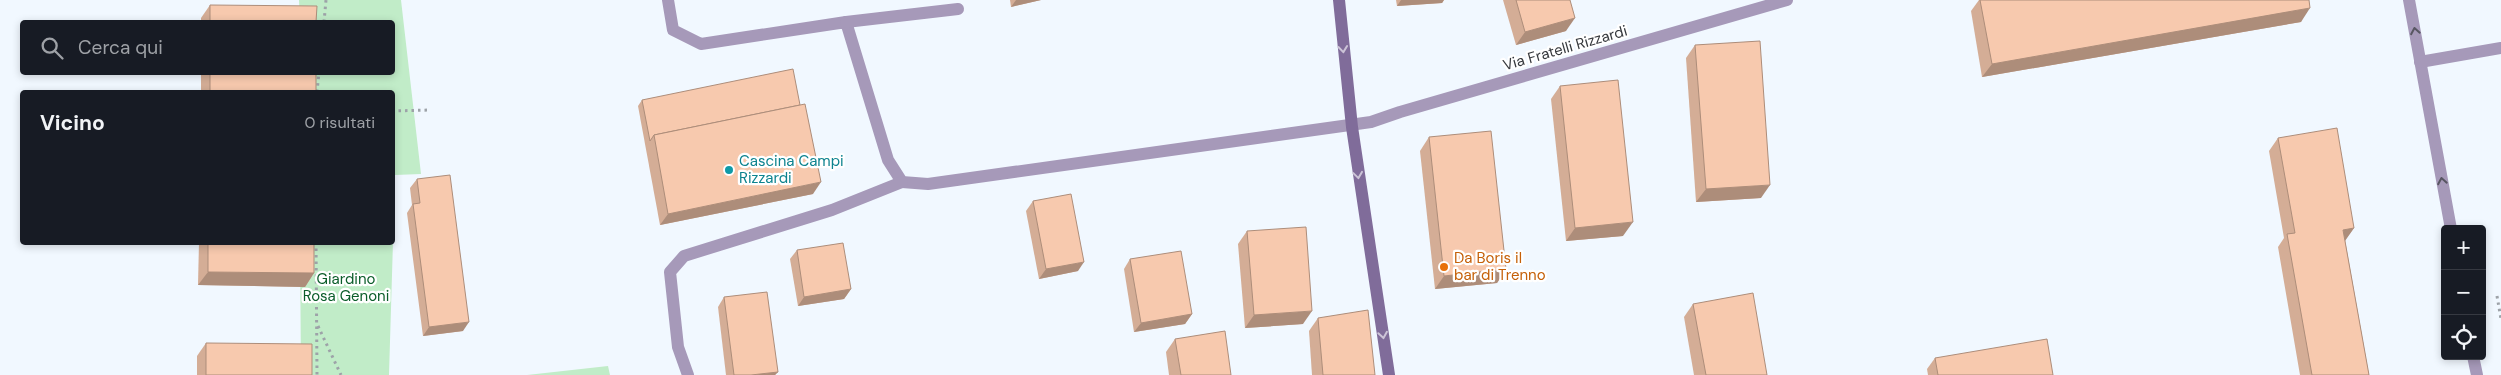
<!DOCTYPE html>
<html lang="it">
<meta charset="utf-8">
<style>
body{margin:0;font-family:"DM Sans",sans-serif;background:#242831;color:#f1f3f6}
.controls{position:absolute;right:15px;bottom:15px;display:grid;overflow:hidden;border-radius:5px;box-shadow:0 2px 8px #0003}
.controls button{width:45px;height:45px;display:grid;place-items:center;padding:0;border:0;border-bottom:1px solid #363941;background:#171b24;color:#f1f3f6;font:25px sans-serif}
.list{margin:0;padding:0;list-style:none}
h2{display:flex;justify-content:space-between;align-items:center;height:65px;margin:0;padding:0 20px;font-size:21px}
h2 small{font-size:16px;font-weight:400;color:#9ea1a6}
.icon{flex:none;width:28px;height:28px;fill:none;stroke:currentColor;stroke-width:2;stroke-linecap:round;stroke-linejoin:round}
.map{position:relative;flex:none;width:2501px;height:375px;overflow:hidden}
.search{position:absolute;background:#171b24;box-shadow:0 2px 8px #0003;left:20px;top:20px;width:375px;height:55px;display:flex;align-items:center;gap:12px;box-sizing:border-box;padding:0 18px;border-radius:5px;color:#9ea1a6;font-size:19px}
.panel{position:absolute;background:#171b24;box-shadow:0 2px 8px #0003;left:20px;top:90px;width:375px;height:155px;border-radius:5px}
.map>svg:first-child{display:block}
</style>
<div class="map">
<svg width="2501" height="375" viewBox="0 0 2501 375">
<rect width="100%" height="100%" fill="#f1f8ff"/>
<g fill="#c1ecc8">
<polygon points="299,0 401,0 421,174 395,175 389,375 301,375 300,243 392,242 392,92 300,92 300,73 392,72 392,22 300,22"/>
<polygon points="608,366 610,375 527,375"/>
</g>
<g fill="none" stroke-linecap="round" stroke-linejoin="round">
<g stroke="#9da2a8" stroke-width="3" stroke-dasharray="2.5 4" stroke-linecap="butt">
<polyline points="324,22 326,0"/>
<polyline points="317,92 319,72"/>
<polyline points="392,111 430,110"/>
<polyline points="316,242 317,375"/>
<polyline points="2497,296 2501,319"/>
<polyline points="318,326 341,375"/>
</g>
<g stroke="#a699b9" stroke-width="12">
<polyline points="668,0 673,30 701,44 846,22 888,160 902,182 928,184 1371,122 1400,112 1787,0"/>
<polyline points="846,22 958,9"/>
<polyline points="688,375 678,347 670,272 684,256 832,210 902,182"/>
</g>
<g stroke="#a699b9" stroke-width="12">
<polyline points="2409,0 2451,229"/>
<polyline points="2420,62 2501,48"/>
<polyline points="2473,356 2477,375"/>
</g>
<polyline stroke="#806c9a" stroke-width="12" points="1339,0 1352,127 1389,375"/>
</g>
<g fill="#d4ad96">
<polygon points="1010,0 1041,0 1011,7"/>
<polygon points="1396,0 1444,0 1442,3 1397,6"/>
<polygon points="1503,0 1570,0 1566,31 1516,45"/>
<polygon points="1979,0 2309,0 2301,22 1982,77 1971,11"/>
<polygon points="210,5 316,22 201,22 201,18"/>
<polygon points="1695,45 1761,198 1696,202 1686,58"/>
<rect x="201" y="72" width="115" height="20"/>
<polygon points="1560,86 1623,236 1566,241 1551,99"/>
<polygon points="642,100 813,194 660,225 638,106"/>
<polygon points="1429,137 1506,269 1497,283 1435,289 1420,151"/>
<polygon points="2278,138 2354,228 2345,240 2369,375 2300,375 2278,247 2284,238 2269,151"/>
<polygon points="417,179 463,331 423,336 407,213 412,205 410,188"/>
<polygon points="1033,201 1078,271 1039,279 1026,211"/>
<polygon points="1247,231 1303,324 1245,328 1238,244"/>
<polygon points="199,242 314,242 314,273 305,287 198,285"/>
<polygon points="797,250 851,289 844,299 798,306 790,259"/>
<polygon points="1130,259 1192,314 1185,324 1134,332 1124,269"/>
<polygon points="724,297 778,372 775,375 726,375 718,307"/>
<polygon points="1693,304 1767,375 1694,375 1684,317"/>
<polygon points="1318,318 1375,375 1312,375 1309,331"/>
<polygon points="1175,339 1231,375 1169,375 1166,352"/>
<polygon points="206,343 312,375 197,375 197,356"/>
<polygon points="1935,358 2053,375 1928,375 1927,369"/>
</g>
<g fill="#ad8d7a">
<polygon points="1016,0 1041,0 1011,7"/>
<polygon points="1401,0 1444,0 1442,3 1397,6"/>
<polygon points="2310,8 2301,22 1982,77 1992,64"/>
<polygon points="1575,18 1566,31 1516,45 1525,32"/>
<polygon points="821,182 813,194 660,225 668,214"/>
<polygon points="1770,185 1761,198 1696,202 1706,189"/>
<polygon points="1633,222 1623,236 1566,241 1575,228"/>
<polygon points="2354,228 2345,241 2343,230"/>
<polygon points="1084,262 1078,271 1039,279 1046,269"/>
<polygon points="1506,269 1497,283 1435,289 1444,276"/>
<polygon points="208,272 314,273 305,287 198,285"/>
<polygon points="851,289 844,299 798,306 804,297"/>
<polygon points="1312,311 1303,324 1245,328 1254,315"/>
<polygon points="1192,314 1185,324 1134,332 1141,323"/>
<polygon points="469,322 463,331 423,336 429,327"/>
<polygon points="778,372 775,375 751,375"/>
</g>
<g fill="#f7c9ae" stroke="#ad8d7a">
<polygon points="1516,0 1570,0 1575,18 1525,32"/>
<polygon points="1980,0 2309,0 2310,8 1992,64"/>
<polygon points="210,5 317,6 316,22 210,22"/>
<polygon points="1760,41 1770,185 1706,189 1695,45"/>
<polygon points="793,69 800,105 654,135 650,141 642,100"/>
<rect x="210" y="72" width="106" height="20"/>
<polygon points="1618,80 1633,222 1575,228 1560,86"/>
<polygon points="805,104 821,182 668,214 654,135"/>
<polygon points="2337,128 2354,228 2343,230 2369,375 2312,375 2287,234 2295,233 2278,138"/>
<polygon points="1491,131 1506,269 1444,276 1429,137"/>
<polygon points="450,175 469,322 429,327 413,204 420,203 417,179"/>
<polygon points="1071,194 1084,262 1046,269 1033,201"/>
<polygon points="1306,227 1312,311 1254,315 1247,231"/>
<polygon points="208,242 314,242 314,273 208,272"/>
<polygon points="843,243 851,289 804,297 797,250"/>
<polygon points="1181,251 1192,314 1141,323 1130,259"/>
<polygon points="767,292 778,372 751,375 734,375 724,297"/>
<polygon points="1753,293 1767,375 1706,375 1693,304"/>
<polygon points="1368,310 1375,375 1323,375 1318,318"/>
<polygon points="1225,331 1231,375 1181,375 1175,339"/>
<polygon points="2047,339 2053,375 1938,375 1935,358"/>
<polygon points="206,343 312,344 312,375 206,375"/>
</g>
<defs><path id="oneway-chevron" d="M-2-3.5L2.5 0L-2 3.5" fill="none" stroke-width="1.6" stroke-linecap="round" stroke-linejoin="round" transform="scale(1.25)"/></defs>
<g stroke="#585662">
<use href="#oneway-chevron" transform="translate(2415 31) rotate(-100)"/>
<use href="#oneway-chevron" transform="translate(2442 181) rotate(-100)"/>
</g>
<g stroke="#ccc4d7">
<use href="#oneway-chevron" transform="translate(1343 49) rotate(84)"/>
<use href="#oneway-chevron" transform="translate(1358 175) rotate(82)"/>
<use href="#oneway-chevron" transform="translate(1383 335) rotate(81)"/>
</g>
<circle fill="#0f9aa8" stroke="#fff" stroke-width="2" cx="729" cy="170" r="5"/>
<circle fill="#e8710a" stroke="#fff" stroke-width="2" cx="1444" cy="267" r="5"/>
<g text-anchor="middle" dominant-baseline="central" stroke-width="4.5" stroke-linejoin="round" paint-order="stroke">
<g font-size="15" fill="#36393d" stroke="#fff">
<text transform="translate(1565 48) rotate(-16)">Via Fratelli Rizzardi</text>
</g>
<g font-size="15" fill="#0d838f" stroke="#fff" text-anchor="start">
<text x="739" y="161">Cascina Campi<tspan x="739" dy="17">Rizzardi</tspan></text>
</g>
<g font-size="15" fill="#c56008" stroke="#fff" text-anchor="start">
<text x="1454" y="258">Da Boris il<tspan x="1454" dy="17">bar di Trenno</tspan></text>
</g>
<g font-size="15" fill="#0b5d2a" stroke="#fff">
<text x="346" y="279">Giardino<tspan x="346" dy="17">Rosa Genoni</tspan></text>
</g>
</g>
</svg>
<div class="controls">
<button>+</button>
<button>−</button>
<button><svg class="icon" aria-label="locate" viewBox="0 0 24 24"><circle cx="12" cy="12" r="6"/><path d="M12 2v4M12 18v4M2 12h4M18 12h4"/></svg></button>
</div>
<div class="search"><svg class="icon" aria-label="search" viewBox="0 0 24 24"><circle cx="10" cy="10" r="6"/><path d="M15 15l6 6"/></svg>Cerca qui</div>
<section class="panel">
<h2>Vicino<small>0 risultati</small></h2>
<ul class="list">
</ul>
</section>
</div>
